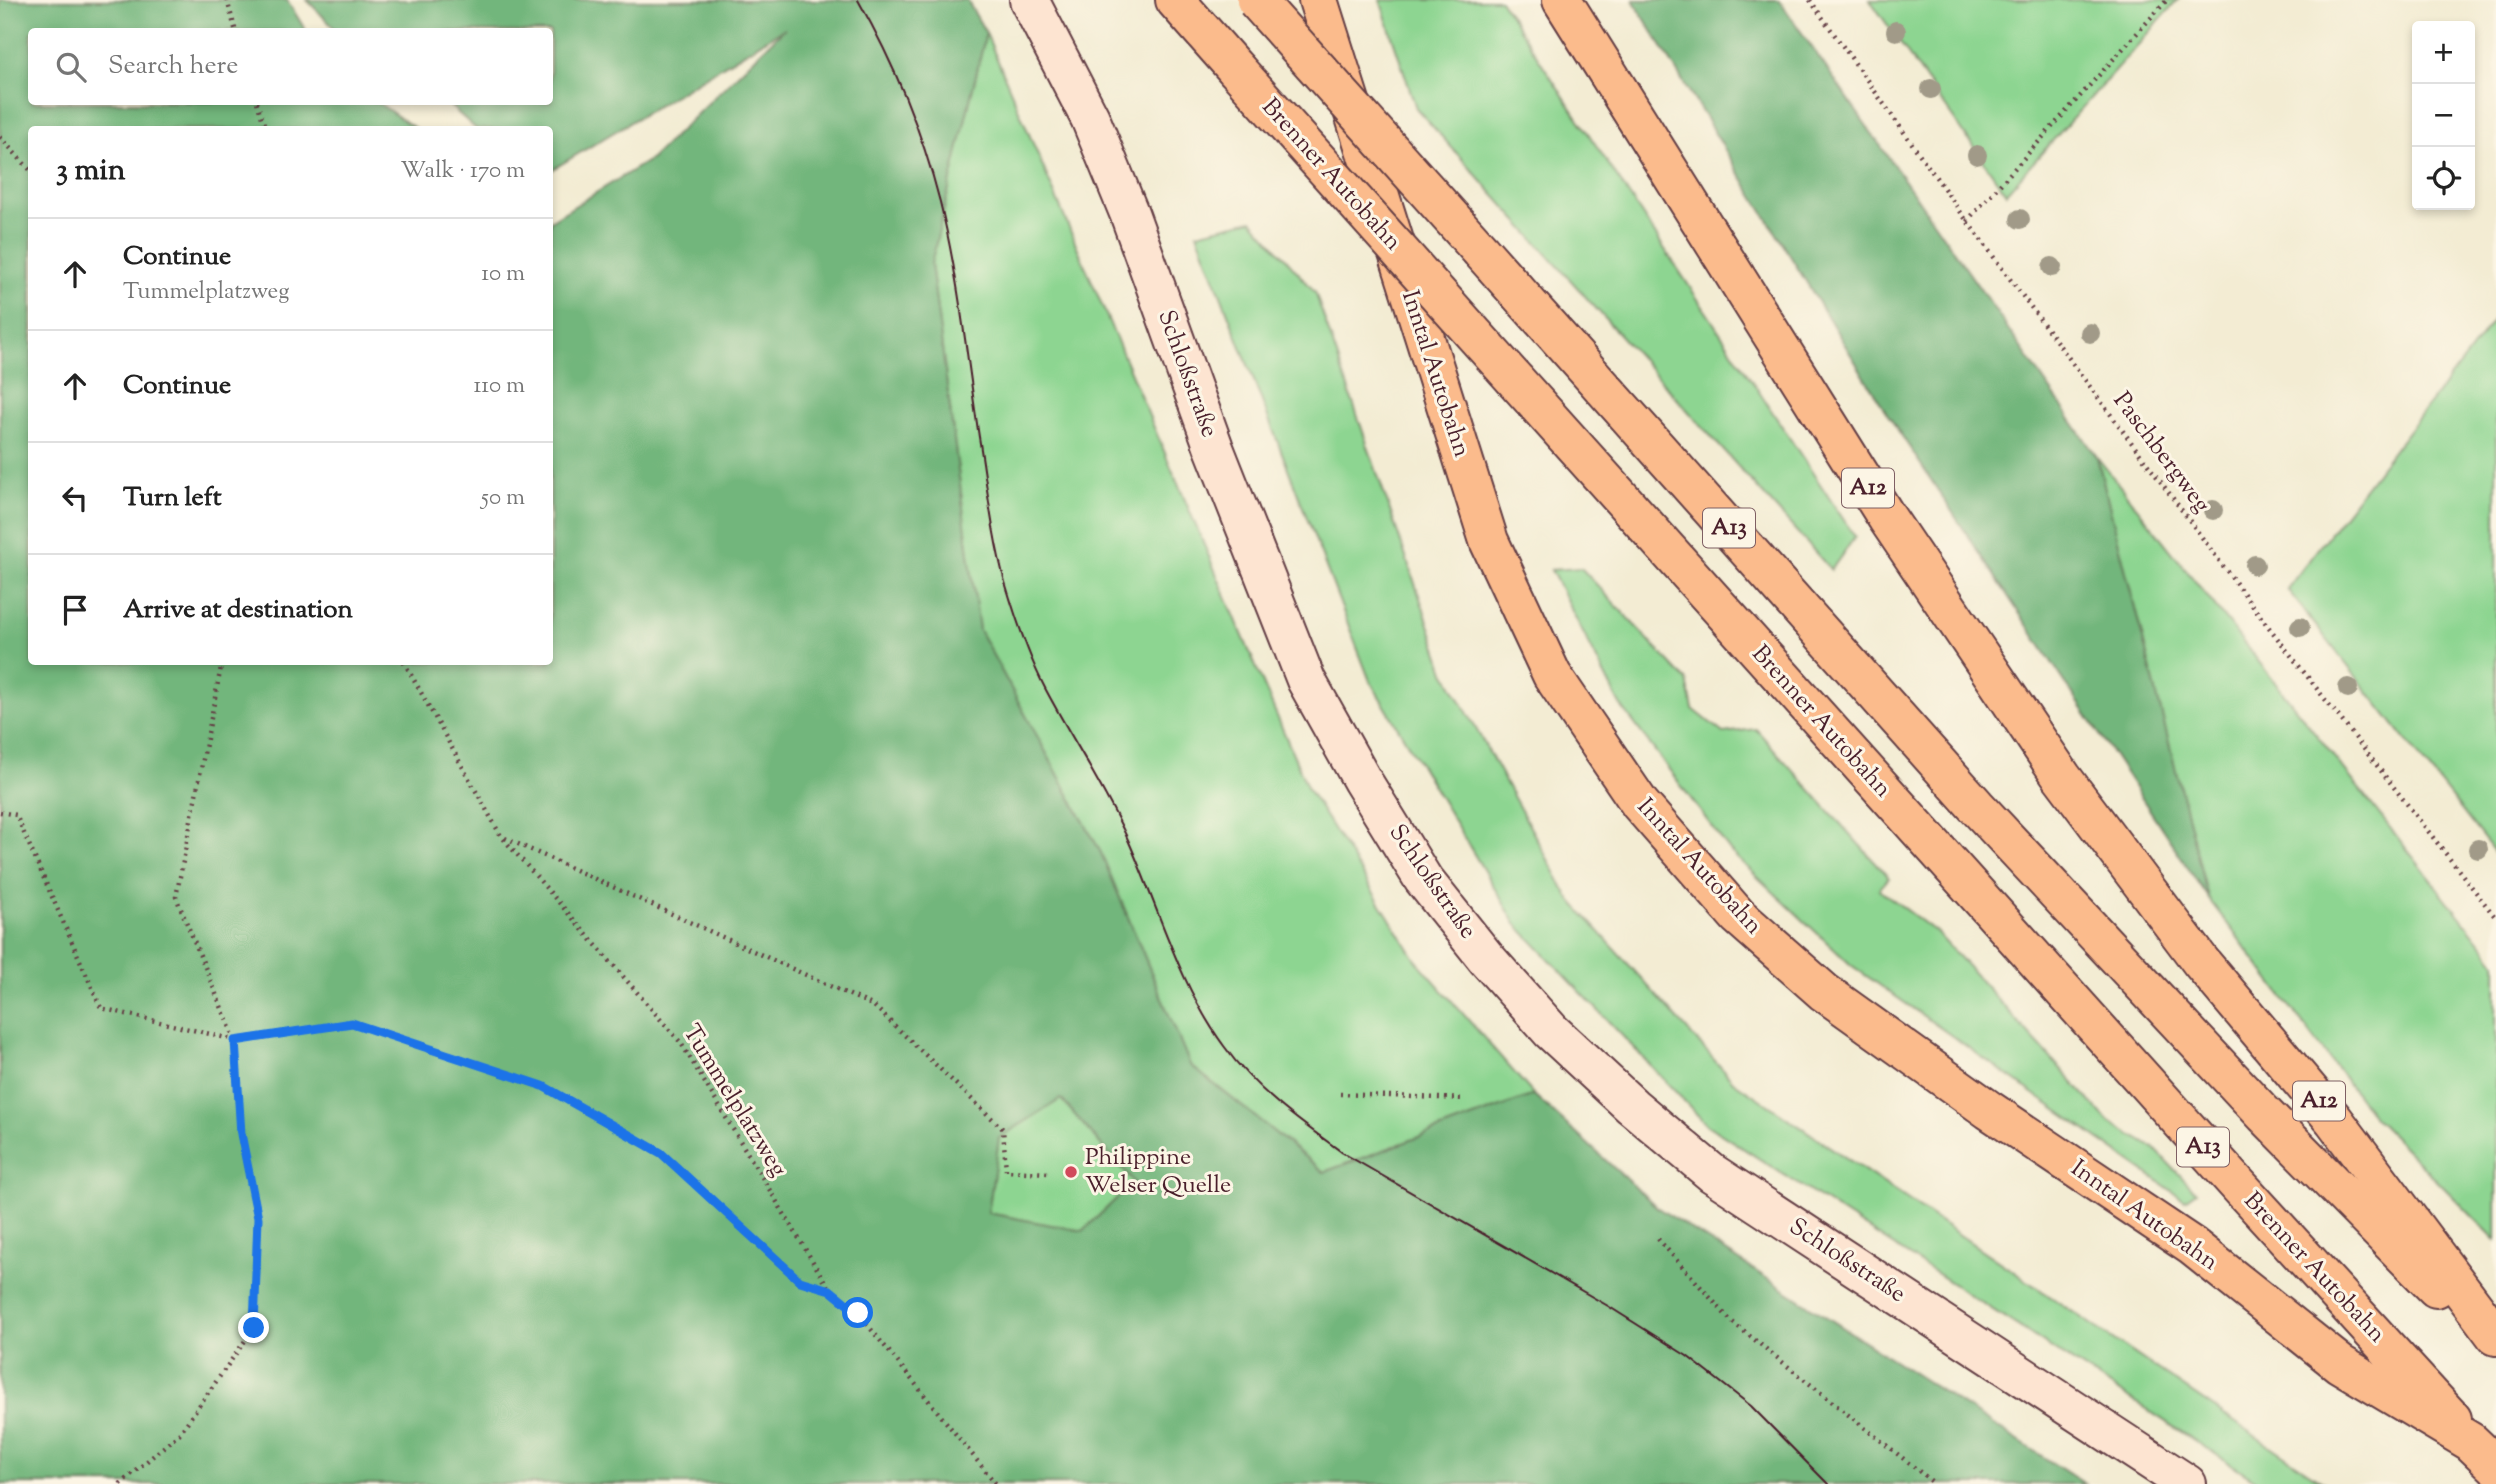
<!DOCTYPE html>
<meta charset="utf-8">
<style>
body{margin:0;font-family:"Sorts Mill Goudy",serif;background:#f2f2f2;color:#222}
.controls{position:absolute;right:21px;top:21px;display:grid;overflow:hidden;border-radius:7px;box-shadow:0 4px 10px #0003}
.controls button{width:63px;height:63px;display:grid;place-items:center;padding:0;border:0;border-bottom:2px solid #e0e0e0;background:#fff;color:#222;font:35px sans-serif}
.stop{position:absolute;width:21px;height:21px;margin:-16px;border:5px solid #1a73e8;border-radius:50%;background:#fff}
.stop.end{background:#1a73e8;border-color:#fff;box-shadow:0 2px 7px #0008}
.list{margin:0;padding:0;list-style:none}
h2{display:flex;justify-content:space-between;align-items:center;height:91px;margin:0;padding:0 28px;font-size:30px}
h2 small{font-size:23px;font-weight:400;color:#767676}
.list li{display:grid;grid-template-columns:46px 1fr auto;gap:21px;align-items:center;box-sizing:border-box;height:112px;padding:0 28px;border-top:2px solid #e0e0e0}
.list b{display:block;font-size:26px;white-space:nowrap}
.list p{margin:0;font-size:23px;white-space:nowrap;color:#767676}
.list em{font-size:23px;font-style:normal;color:#767676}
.icon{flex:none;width:38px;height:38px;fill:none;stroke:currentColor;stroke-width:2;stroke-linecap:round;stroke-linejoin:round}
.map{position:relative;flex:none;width:2496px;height:1484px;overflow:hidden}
.search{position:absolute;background:#fff;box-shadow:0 4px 10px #0003;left:28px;top:28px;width:525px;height:77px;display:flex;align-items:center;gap:18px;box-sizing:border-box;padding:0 24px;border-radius:7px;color:#767676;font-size:26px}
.panel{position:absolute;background:#fff;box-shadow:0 4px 10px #0003;left:28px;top:126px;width:525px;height:539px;border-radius:7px}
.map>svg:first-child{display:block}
</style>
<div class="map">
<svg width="2496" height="1484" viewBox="0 0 2496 1484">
<rect width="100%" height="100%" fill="#fcf5e5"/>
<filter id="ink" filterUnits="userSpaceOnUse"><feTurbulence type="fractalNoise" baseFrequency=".0143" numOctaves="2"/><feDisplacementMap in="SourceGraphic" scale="14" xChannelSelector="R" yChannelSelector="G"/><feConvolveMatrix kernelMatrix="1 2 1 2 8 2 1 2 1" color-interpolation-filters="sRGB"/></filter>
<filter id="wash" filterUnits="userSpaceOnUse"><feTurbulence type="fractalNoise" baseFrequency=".00686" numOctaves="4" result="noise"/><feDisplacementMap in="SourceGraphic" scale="28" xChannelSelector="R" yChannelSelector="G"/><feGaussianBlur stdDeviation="1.57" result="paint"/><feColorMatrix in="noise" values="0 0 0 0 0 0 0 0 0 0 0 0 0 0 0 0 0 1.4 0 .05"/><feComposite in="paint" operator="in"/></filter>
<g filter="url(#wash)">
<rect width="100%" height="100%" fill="#f3ecd3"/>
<g fill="#8dd591" stroke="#6c7a5e" stroke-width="2">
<polygon points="1380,0 1500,0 1855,537 1831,570 1416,108"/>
<polygon points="1870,0 2178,0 2006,193"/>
<polygon points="986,33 1308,789 1416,960 1534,1095 1324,1172 1190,1065 1101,853 979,630 931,264"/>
<polygon points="1252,220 1315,292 1446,674 1569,898 1733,1081 2326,1484 2262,1484 1707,1125 1516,924 1370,681 1197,233"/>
<polygon points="2496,317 2496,854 2287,589"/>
<polygon points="2097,457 2496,962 2496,1240 2372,1115 2208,898"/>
<polygon points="1581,568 1687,681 1693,709 1723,733 1756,729 1889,878 1879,889 1936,932 2108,1121 2155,1149 2196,1192 2185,1200 1851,965 1731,852 1619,703 1551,570"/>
<polygon points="1061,1099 1134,1182 1083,1231 988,1213 999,1138"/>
</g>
<g fill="#72b67b" stroke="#5e6a53" stroke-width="2" fill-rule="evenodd">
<path d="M0,0H287L306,31L32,32V102H377L416,129L32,130V662H550V221L651,159L785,28L550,171V130L476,129L446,102H550V32L337,31L307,0H967L986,33L931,264L979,630L1101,853L1190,1065L1324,1172L1534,1095L1658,1208L2085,1484H0ZM1061,1099L1134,1182L1083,1231L988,1213L999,1138Z"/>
<polygon points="1633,0 1779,0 2097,457 2208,898 1888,415"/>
</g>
</g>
<g filter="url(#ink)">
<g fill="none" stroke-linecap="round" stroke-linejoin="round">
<g stroke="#633e44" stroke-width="42">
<polyline id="secondary" points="1029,0 1090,118 1129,213 1214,448 1306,680 1362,780 1423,879 1486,958 1551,1031 1632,1106 1712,1173 2187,1484"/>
</g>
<g stroke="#633e44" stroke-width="42">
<g id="motorway">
<polyline points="1175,0 1236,69"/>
<polyline points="1318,0 1489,541 1552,675 1640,804 1738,916 1824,992 1989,1110 2192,1246 2340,1364 2471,1442 2496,1466"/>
<polyline points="1562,0 1887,518 2062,777 2201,962 2334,1120 2496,1336"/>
<polyline points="1481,251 1976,806 2265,1115 2436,1288"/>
<polyline points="1516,381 2238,1185 2452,1419"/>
</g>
</g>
<g stroke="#633e44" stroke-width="4.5" stroke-dasharray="2 5" stroke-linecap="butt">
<polyline points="227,0 236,32"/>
<polyline points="1810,0 1967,221 2264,621 2496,918"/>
<polyline points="257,102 266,130"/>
<polyline points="0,137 32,172"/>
<polyline points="1967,221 2167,0"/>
<polyline points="404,662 501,836 681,1043 830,1290 858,1313 996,1484"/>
<polyline points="0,812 16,815 101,1008 235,1040 352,1023 543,1086 661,1153 800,1281 830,1290"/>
<polyline points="505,838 874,1006 1003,1129 1006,1171 1049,1173"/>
<polyline points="1340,1094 1465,1099"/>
<polyline points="1658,1239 1731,1321 1935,1484"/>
<polyline points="120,1484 179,1434 254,1328 258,1218 241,1134 235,1040 176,897 222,662"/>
</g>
<use href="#secondary" stroke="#fde4d1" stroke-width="38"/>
<use href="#motorway" stroke="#fbbb8c" stroke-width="38"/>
<path stroke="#4a1f2b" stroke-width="2" d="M858,0C894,63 922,132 940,202C959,278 967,359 979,437C987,485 992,535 1005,582C1016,619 1028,656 1046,690C1073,741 1106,790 1129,842C1159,910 1180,986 1224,1046C1255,1090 1300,1122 1343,1153L1608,1306L1687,1356L1751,1406L1828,1484"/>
<g stroke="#633e44" stroke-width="42" stroke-linecap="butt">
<g id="motorway-bridge">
<polyline points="1256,0 1481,251"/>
<polyline points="1236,69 1516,381"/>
</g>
</g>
<use href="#motorway-bridge" stroke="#fbbb8c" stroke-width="38"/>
</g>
<g fill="#a19a88">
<circle cx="1896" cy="31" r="10"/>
<circle cx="1931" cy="89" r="10"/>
<circle cx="1977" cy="155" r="10"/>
<circle cx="2020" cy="219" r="10"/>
<circle cx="2052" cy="267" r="10"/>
<circle cx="2090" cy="333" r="10"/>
<circle cx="2213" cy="510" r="10"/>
<circle cx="2255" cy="565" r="10"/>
<circle cx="2300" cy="627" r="10"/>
<circle cx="2348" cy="688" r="10"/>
<circle cx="2478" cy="849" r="10"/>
</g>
</g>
<g fill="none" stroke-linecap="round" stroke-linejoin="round" filter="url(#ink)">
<polyline stroke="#1a73e8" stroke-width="9" points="254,1328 258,1218 241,1134 235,1041 352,1023 543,1086 661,1153 800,1281 830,1290 858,1313"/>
</g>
<circle fill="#d1495b" stroke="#fcf5e5" stroke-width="2.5" cx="1071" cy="1172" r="7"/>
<g text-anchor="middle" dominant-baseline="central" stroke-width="6" stroke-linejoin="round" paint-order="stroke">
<g fill="#fcf5e5" stroke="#7f5f63" stroke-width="2">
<rect x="1842" y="468.5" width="52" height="39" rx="5"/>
<rect x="1703" y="508.5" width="52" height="39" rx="5"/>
<rect x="2293" y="1081.5" width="52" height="39" rx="5"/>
<rect x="2177" y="1127.5" width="52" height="39" rx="5"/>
</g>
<g font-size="23" font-weight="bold" fill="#4a1f2b">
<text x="1868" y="488">A12</text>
<text x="1729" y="528">A13</text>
<text x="2319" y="1101">A12</text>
<text x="2203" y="1147">A13</text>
</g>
<g font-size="24" fill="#4a1f2b" stroke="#fcf5e5">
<text transform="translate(1331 175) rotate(48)">Brenner Autobahn</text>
<text transform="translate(1187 374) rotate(70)">Schloßstraße</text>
<text transform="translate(1435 374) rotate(72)">Inntal Autobahn</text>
<text transform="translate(2161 453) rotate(53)">Paschbergweg</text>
<text transform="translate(1821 722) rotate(48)">Brenner Autobahn</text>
<text transform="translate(1699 867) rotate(48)">Inntal Autobahn</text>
<text transform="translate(1432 882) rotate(55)">Schloßstraße</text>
<text transform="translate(734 1101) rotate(58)">Tummelplatzweg</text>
<text transform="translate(2144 1216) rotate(35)">Inntal Autobahn</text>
<text transform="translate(1847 1261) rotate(33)">Schloßstraße</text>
<text transform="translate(2314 1268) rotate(47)">Brenner Autobahn</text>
</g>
<g font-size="24" fill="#4a1f2b" stroke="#fcf5e5" text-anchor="start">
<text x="1085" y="1158">Philippine<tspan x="1085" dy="28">Welser Quelle</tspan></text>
</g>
</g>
</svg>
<div class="controls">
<button>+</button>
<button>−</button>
<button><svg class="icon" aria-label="locate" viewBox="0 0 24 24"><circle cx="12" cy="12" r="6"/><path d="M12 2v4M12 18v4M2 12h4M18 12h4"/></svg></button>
</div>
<div class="stop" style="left:858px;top:1313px"></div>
<div class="stop end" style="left:254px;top:1328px"></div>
<div class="search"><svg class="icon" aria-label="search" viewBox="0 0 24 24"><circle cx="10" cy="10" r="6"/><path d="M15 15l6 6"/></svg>Search here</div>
<section class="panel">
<h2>3 min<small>Walk · 170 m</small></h2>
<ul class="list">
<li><svg class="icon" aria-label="ahead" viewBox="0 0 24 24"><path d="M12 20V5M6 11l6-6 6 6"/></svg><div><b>Continue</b><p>Tummelplatzweg</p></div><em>10 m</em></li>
<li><svg class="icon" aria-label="ahead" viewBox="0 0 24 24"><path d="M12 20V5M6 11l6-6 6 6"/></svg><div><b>Continue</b></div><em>110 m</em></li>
<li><svg class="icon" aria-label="left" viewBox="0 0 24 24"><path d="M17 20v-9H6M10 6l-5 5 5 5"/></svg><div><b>Turn left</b></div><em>50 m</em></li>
<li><svg class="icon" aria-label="arrive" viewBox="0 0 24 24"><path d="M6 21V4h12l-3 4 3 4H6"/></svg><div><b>Arrive at destination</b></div></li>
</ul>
</section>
</div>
